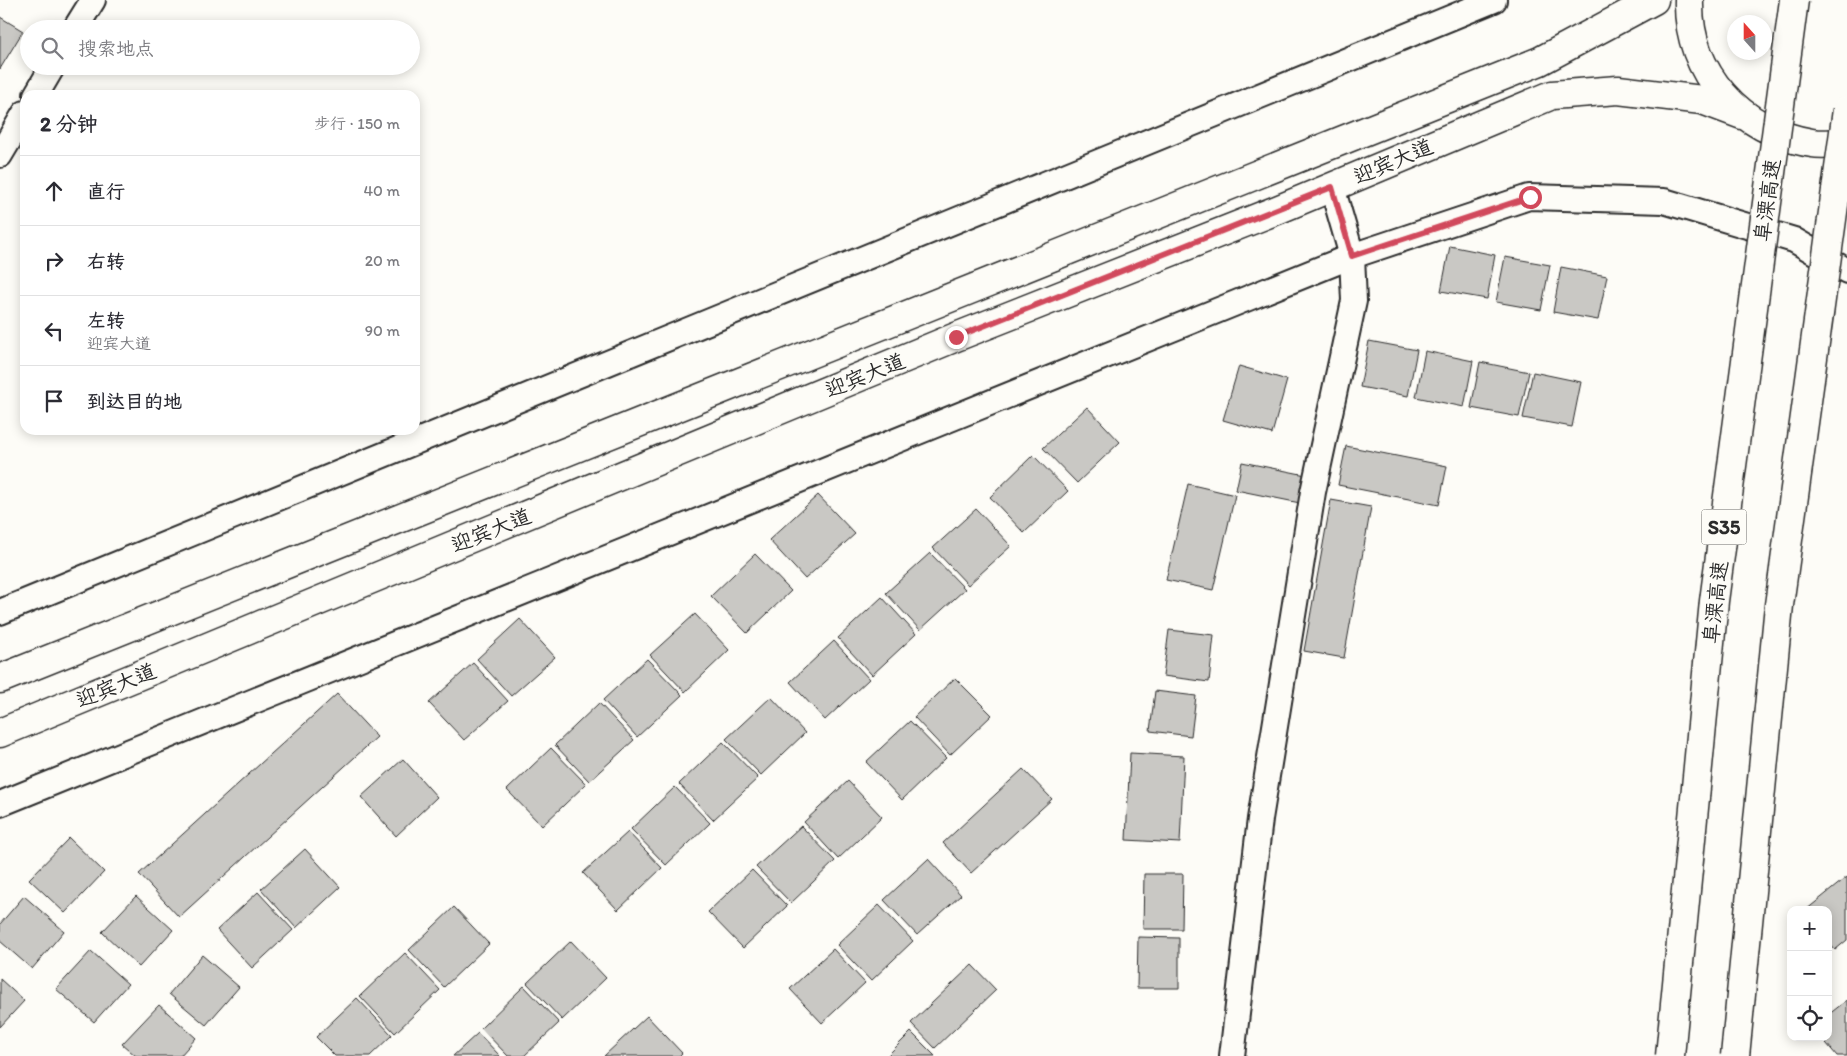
<!DOCTYPE html>
<html lang="zh">
<meta charset="utf-8">
<style>
body{margin:0;font-family:Itim,"LXGW WenKai TC",sans-serif;background:#f7f7f7;color:#2b2b33}
.controls{position:absolute;right:15px;bottom:15px;display:grid;overflow:hidden;border-radius:10px;box-shadow:0 2px 12px #0003}
.controls button{width:45px;height:45px;display:grid;place-items:center;padding:0;border:0;border-bottom:1px solid #e1e1e2;background:#fff;color:#2b2b33;font:25px sans-serif}
.compass{position:absolute;left:1727px;top:15px;width:45px;height:45px;border-radius:50%;background:#fff;box-shadow:0 2px 12px #0003;rotate:339deg}
.stop{position:absolute;width:15px;height:15px;margin:-11px;border:4px solid #d1495b;border-radius:50%;background:#fff}
.stop.end{background:#d1495b;border-color:#fff;box-shadow:0 1px 5px #0008}
.list{margin:0;padding:0;list-style:none}
h2{display:flex;justify-content:space-between;align-items:center;height:65px;margin:0;padding:0 20px;font-size:21px}
h2 small{font-size:16px;font-weight:400;color:#7c7c81}
.list li{display:grid;grid-template-columns:32px 1fr auto;gap:15px;align-items:center;box-sizing:border-box;height:70px;padding:0 20px;border-top:1px solid #e1e1e2}
.list b{display:block;font-size:19px;white-space:nowrap}
.list p{margin:0;font-size:16px;white-space:nowrap;color:#7c7c81}
.list em{font-size:16px;font-style:normal;color:#7c7c81}
.icon{flex:none;width:28px;height:28px;fill:none;stroke:currentColor;stroke-width:2;stroke-linecap:round;stroke-linejoin:round}
.map{position:relative;flex:none;width:1847px;height:1056px;overflow:hidden}
.search{position:absolute;background:#fff;box-shadow:0 2px 12px #0003;left:20px;top:20px;width:400px;height:55px;display:flex;align-items:center;gap:12px;box-sizing:border-box;padding:0 18px;border-radius:28px;color:#7c7c81;font-size:19px}
.panel{position:absolute;background:#fff;box-shadow:0 2px 12px #0003;left:20px;top:90px;width:400px;height:345px;border-radius:15px}
.map>svg:first-child{display:block}
</style>
<div class="map">
<svg width="1847" height="1056" viewBox="0 0 1847 1056">
<rect width="100%" height="100%" fill="#fdfcf7"/>
<filter id="ink" filterUnits="userSpaceOnUse"><feTurbulence type="fractalNoise" baseFrequency=".02" numOctaves="2"/><feDisplacementMap in="SourceGraphic" scale="10" xChannelSelector="R" yChannelSelector="G"/><feConvolveMatrix kernelMatrix="1 2 1 2 8 2 1 2 1" color-interpolation-filters="sRGB"/></filter>
<g filter="url(#ink)">
<g fill="#c9c8c4" stroke="#2b2b2b">
<polygon points="0,17 23,31 0,69"/>
<polygon points="1450,246 1495,255 1487,299 1441,291"/>
<polygon points="1505,257 1550,265 1541,310 1496,302"/>
<polygon points="1561,267 1607,276 1598,320 1553,312"/>
<polygon points="1369,341 1417,350 1408,396 1360,387"/>
<polygon points="1425,351 1473,361 1464,407 1416,397"/>
<polygon points="1480,362 1529,372 1519,417 1471,408"/>
<polygon points="1239,366 1287,380 1272,434 1223,420"/>
<polygon points="1533,372 1581,382 1572,427 1523,418"/>
<polygon points="1087,407 1120,442 1077,483 1043,448"/>
<polygon points="1346,446 1447,466 1439,505 1338,485"/>
<polygon points="1033,455 1068,491 1024,533 990,497"/>
<polygon points="1242,462 1306,475 1300,503 1236,490"/>
<polygon points="1188,484 1235,495 1213,590 1166,580"/>
<polygon points="818,495 855,534 805,579 769,540"/>
<polygon points="1331,500 1371,507 1344,658 1304,651"/>
<polygon points="976,509 1011,546 968,585 933,548"/>
<polygon points="930,553 965,589 920,630 886,593"/>
<polygon points="755,554 791,591 747,633 711,596"/>
<polygon points="882,597 916,634 872,675 838,638"/>
<polygon points="695,614 729,650 685,692 650,655"/>
<polygon points="520,619 555,657 511,696 477,659"/>
<polygon points="1169,630 1214,635 1209,682 1163,676"/>
<polygon points="834,641 869,679 825,720 790,682"/>
<polygon points="647,659 682,695 637,737 603,700"/>
<polygon points="473,663 508,701 464,740 429,703"/>
<polygon points="955,678 992,715 950,755 914,717"/>
<polygon points="1155,691 1196,696 1191,736 1150,731"/>
<polygon points="337,694 377,737 179,917 139,874"/>
<polygon points="771,697 805,733 761,775 726,739"/>
<polygon points="599,703 634,740 589,781 555,745"/>
<polygon points="910,721 946,758 902,800 866,762"/>
<polygon points="723,742 758,778 713,820 679,784"/>
<polygon points="551,748 586,784 542,826 507,790"/>
<polygon points="1130,753 1184,756 1180,843 1126,840"/>
<polygon points="403,759 437,797 396,836 361,797"/>
<polygon points="1023,769 1052,799 971,873 943,843"/>
<polygon points="848,781 882,817 838,859 804,822"/>
<polygon points="675,787 710,823 666,865 631,829"/>
<polygon points="801,826 835,861 791,903 756,867"/>
<polygon points="628,832 662,868 618,910 583,873"/>
<polygon points="69,838 104,872 65,913 29,879"/>
<polygon points="305,849 340,887 296,928 261,889"/>
<polygon points="928,859 961,895 917,935 884,900"/>
<polygon points="752,870 787,906 743,948 708,912"/>
<polygon points="1144,874 1183,874 1182,929 1143,929"/>
<polygon points="1847,877 1847,940 1835,950 1828,942 1828,910 1806,910"/>
<polygon points="258,892 293,930 252,968 217,930"/>
<polygon points="24,896 64,931 32,969 0,941 0,924"/>
<polygon points="136,896 173,930 139,967 102,932"/>
<polygon points="879,905 913,941 871,981 837,945"/>
<polygon points="454,907 489,944 444,987 409,950"/>
<polygon points="1138,937 1179,938 1179,988 1137,988"/>
<polygon points="571,941 606,978 562,1020 527,983"/>
<polygon points="833,949 865,983 822,1023 790,989"/>
<polygon points="91,951 128,984 94,1022 56,989"/>
<polygon points="405,953 440,990 395,1033 360,996"/>
<polygon points="202,955 239,987 206,1025 169,994"/>
<polygon points="972,965 996,990 935,1048 911,1023"/>
<polygon points="0,979 24,1001 0,1027"/>
<polygon points="524,986 559,1023 524,1056 508,1056 481,1028"/>
<polygon points="357,998 392,1035 370,1056 335,1056 316,1037"/>
<polygon points="1847,1000 1847,1056 1837,1056 1821,1037 1828,1037 1828,1015"/>
<polygon points="159,1005 196,1038 180,1056 136,1056 122,1044"/>
<polygon points="647,1016 682,1053 679,1056 604,1056"/>
<polygon points="911,1032 935,1056 887,1056"/>
<polygon points="478,1033 500,1056 453,1056"/>
</g>
<g fill="none" stroke-linecap="round" stroke-linejoin="round">
<g stroke="#2b2b2b" stroke-width="28">
<g id="minor">
<polyline points="75,29 93,0"/>
<polyline points="36,95 53,66"/>
<polyline points="0,155 25,113"/>
<polyline points="0,612 1494,0"/>
<polyline points="0,804 1352,256 1529,197 1664,201 1794,240 1847,271"/>
<polyline points="1232,1056 1260,819 1313,492 1354,301 1352,256 1332,187"/>
</g>
</g>
<g stroke="#2b2b2b" stroke-width="31">
<g id="primary">
<path d="M1689,0C1687,73 1741,132 1812,143C1823,145 1836,143 1847,142"/>
<polyline points="0,679 1540,61 1654,0"/>
<polyline points="0,733 956,337 1277,210 1552,95 1618,90 1702,100 1742,115"/>
</g>
</g>
<use href="#minor" stroke="#fdfcf7" stroke-width="24"/>
<use href="#primary" stroke="#fdfcf7" stroke-width="28"/>
<g stroke="#2b2b2b" stroke-width="31" stroke-linecap="butt">
<g id="motorway-bridge">
<polyline points="1670,1056 1714,601 1794,0"/>
<polyline points="1735,1056 1779,605 1847,110"/>
</g>
</g>
<use href="#motorway-bridge" stroke="#fdfcf7" stroke-width="28"/>
</g>
</g>
<g fill="none" stroke-linecap="round" stroke-linejoin="round" filter="url(#ink)">
<polyline stroke="#d1495b" stroke-width="6" points="956,337 1332,187 1352,256 1530,197"/>
</g>
<g text-anchor="middle" dominant-baseline="central" stroke-width="4" stroke-linejoin="round" paint-order="stroke">
<rect fill="#fdfcf7" stroke="#6a6a68" stroke-width="1" x="1701.5" y="509.5" width="45" height="35" rx="4"/>
<g font-size="20" font-weight="bold" fill="#2b2b2b">
<text x="1724" y="527">S35</text>
</g>
<g font-size="21" fill="#2b2b2b" stroke="#fdfcf7">
<text transform="translate(1393 161) rotate(-23)">迎宾大道</text>
<text transform="translate(1767 200) rotate(-82)">阜溧高速</text>
<text transform="translate(865 375) rotate(-22)">迎宾大道</text>
<text transform="translate(491 530) rotate(-22)">迎宾大道</text>
<text transform="translate(1715 602) rotate(-83)">阜溧高速</text>
<text transform="translate(116 685) rotate(-22)">迎宾大道</text>
</g>
</g>
</svg>
<div class="controls">
<button>+</button>
<button>−</button>
<button><svg class="icon" aria-label="locate" viewBox="0 0 24 24"><circle cx="12" cy="12" r="6"/><path d="M12 2v4M12 18v4M2 12h4M18 12h4"/></svg></button>
</div>
<svg class="compass" viewBox="-18 -18 36 36"><path d="M0-13l5 13h-10z" fill="#e53935"/><path d="M0 13l5-13h-10z" fill="#7c7c81"/></svg>
<div class="stop" style="left:1530px;top:197px"></div>
<div class="stop end" style="left:956px;top:337px"></div>
<div class="search"><svg class="icon" aria-label="search" viewBox="0 0 24 24"><circle cx="10" cy="10" r="6"/><path d="M15 15l6 6"/></svg>搜索地点</div>
<section class="panel">
<h2>2 分钟<small>步行 · 150 m</small></h2>
<ul class="list">
<li><svg class="icon" aria-label="ahead" viewBox="0 0 24 24"><path d="M12 20V5M6 11l6-6 6 6"/></svg><div><b>直行</b></div><em>40 m</em></li>
<li><svg class="icon" aria-label="right" viewBox="0 0 24 24"><path d="M7 20v-9h11M14 6l5 5-5 5"/></svg><div><b>右转</b></div><em>20 m</em></li>
<li><svg class="icon" aria-label="left" viewBox="0 0 24 24"><path d="M17 20v-9H6M10 6l-5 5 5 5"/></svg><div><b>左转</b><p>迎宾大道</p></div><em>90 m</em></li>
<li><svg class="icon" aria-label="arrive" viewBox="0 0 24 24"><path d="M6 21V4h12l-3 4 3 4H6"/></svg><div><b>到达目的地</b></div></li>
</ul>
</section>
</div>
